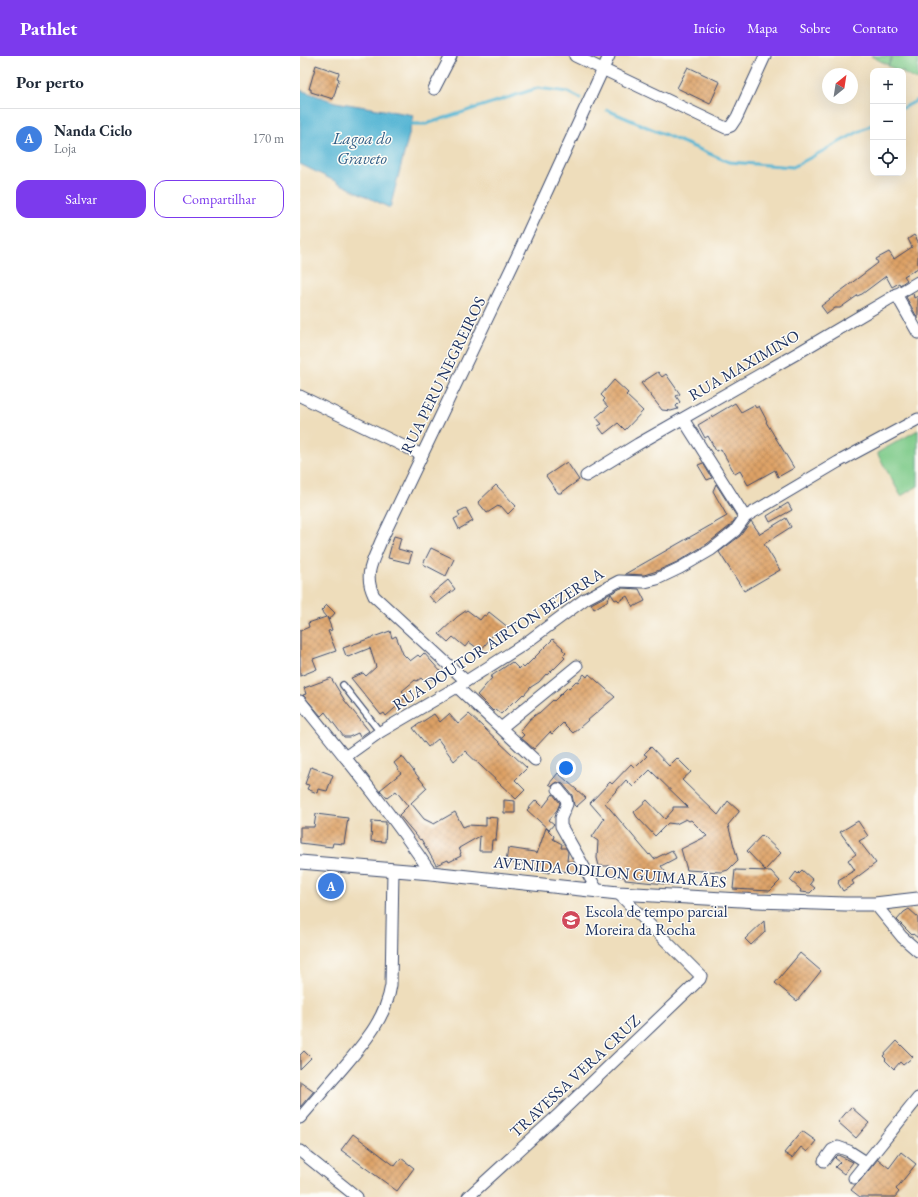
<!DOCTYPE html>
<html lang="pt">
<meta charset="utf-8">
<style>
body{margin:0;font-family:"EB Garamond",serif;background:#f2f2f3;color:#1f2937}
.controls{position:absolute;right:12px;top:12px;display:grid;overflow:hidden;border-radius:8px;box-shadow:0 4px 16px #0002}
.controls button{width:36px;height:36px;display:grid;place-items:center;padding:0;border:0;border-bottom:1px solid #e0e1e3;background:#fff;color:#1f2937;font:20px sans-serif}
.compass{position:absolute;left:522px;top:12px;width:36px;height:36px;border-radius:50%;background:#fff;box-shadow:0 4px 16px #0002;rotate:30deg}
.you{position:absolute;left:266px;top:712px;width:14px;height:14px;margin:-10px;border:3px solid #fff;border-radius:50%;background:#1a73e8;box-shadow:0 0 0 6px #1a73e833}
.badge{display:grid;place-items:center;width:26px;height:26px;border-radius:50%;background:#7c3aed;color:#fff;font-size:13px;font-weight:700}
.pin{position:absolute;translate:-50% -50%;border:2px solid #fff;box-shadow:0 1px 4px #0006}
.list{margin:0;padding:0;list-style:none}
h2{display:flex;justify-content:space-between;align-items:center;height:52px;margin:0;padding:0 16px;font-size:17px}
h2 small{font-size:13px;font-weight:400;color:#747a83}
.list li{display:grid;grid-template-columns:26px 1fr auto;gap:12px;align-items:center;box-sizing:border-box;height:60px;padding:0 16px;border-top:1px solid #e0e1e3}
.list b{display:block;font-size:15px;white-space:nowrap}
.list p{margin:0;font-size:13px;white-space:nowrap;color:#747a83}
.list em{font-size:13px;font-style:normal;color:#747a83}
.actions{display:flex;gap:8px;padding:12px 16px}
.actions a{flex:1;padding:9px 0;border:1px solid #7c3aed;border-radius:12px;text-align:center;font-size:14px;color:#7c3aed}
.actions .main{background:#7c3aed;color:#fff}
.icon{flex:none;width:22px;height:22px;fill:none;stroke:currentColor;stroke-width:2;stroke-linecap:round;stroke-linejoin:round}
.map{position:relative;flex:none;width:618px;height:1141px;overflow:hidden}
header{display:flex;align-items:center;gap:24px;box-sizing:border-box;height:56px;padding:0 20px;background:#7c3aed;color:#fff}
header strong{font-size:19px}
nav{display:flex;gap:22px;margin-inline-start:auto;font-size:14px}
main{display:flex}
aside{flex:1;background:#fff}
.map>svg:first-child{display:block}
</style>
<header>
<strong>Pathlet</strong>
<nav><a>Início</a><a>Mapa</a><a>Sobre</a><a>Contato</a></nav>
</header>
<main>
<aside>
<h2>Por perto<small></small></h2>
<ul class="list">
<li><span class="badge" style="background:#3f7fe0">A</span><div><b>Nanda Ciclo</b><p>Loja</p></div><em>170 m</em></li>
</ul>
<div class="actions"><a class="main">Salvar</a><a>Compartilhar</a></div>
</aside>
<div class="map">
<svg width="618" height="1141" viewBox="0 0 618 1141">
<defs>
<pattern id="building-cross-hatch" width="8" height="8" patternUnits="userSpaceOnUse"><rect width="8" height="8" fill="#dea266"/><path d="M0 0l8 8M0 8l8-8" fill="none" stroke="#b38457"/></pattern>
</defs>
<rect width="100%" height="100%" fill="#fdfcf7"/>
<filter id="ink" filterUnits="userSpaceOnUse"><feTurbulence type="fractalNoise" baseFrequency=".025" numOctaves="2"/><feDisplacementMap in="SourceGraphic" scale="8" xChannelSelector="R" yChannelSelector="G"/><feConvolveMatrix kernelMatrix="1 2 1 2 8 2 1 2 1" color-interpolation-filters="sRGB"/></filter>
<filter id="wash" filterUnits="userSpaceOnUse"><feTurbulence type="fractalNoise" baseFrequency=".012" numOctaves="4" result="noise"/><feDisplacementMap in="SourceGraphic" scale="16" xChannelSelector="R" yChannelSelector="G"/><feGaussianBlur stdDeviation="0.9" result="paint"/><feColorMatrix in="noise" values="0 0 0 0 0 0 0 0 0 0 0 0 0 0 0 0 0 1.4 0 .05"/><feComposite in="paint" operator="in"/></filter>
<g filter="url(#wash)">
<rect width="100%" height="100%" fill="#edb"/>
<g fill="#7fcb8a" stroke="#4d7d74">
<polygon points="571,0 592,0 588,9"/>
<polygon points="593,0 618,0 618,25 603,17 603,15 599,15 588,10"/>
<polygon points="618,374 618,430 601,440 577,397"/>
</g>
<polygon fill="#56b6d4" stroke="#387299" points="0,34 35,46 114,59 90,152 0,108"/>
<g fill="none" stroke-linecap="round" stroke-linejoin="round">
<g stroke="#56b6d4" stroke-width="3">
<polyline points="603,52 618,44"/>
<polyline points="307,54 429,106 493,111 573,68"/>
<polyline points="109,68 126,68 238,32 268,36 280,42"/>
</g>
</g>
<g id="blocks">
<g fill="url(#building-cross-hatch)">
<polygon points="16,9 39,17 37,22 39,23 33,43 11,36 11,33 9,33"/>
<polygon points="388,11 420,26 410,48 377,32"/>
<polygon points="614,179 618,185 618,212 604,220 607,224 600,229 599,227 592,231 586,220 562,238 557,240 540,252 535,252 527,258 521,250 578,207 576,203 589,196 594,203 612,191 608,183"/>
<polygon points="613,237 614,242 618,240 618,263 606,241"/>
<polygon points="358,316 362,321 366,318 380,338 376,340 380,346 376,350 378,353 371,355 362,354 341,327"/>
<polygon points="314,324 328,337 326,339 343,355 325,374 318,367 304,378 298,370 302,368 296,361 308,351 303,345 305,343 301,339"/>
<polygon points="435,347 441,356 454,349 456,352 459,350 467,365 466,366 494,412 478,421 475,414 448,429 440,415 435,418 421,393 416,395 408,380 405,382 398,369"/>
<polygon points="267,406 279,424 261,437 258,437 246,420"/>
<polygon points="403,407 412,422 407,424 398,409"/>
<polygon points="416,428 437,461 430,470 407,488 377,506 357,515 344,519 325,518 427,460 413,435"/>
<polygon points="196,429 216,450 208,458 201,450 199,451 198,450 187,457 178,446"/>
<polygon points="488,447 492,454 470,466 467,460"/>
<polygon points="166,452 173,465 159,473 154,463 160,460 158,456"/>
<polygon points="486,462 491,471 464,488 480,514 444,535 419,496 440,480 451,465 460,478"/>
<polygon points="94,480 101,482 98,493 112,497 109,507 88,502"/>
<polygon points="131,492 154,503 146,520 123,508"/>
<polygon points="148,524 155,533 136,548 129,540"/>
<polygon points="321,532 339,533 345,545 333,551 327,540 319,545 317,543 315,544 311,538 307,545 294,553 291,548"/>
<polygon points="27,549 35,557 29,564 27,561 32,574 28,575 36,595 13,603 17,613 0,620 0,575 9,571 8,567 26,561 21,555"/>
<polygon points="167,554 180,564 184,559 186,560 189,556 209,572 202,580 196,575 182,593 179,590 177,592 169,586 165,591 153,581 148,586 139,578 157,561"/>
<polygon points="90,575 92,582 96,580 103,598 110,605 118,599 120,601 124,597 141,616 132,624 130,622 125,626 121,622 117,625 115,624 102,635 107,640 102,645 102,646 86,660 84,657 81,659 51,622 63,617 66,620 76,611 70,592 48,601 47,600 46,600 43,592"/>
<polygon points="253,583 263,592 262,593 266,597 263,600 265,602 254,613 254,612 247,619 246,618 239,626 231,631 224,639 223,638 216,645 215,644 201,658 195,653 193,655 177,639 192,622 190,621 212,606 219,613 222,610 224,612"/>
<polygon points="284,618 287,621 289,618 315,641 273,677 263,667 252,678 250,676 234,693 221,682 224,679 220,675 230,663 238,657 239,657 253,644 254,645 268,631 269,632 276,625 278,626"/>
<polygon points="31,622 45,645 69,675 60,681 58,677 49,681 44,681 25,656 21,660 3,639 6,638 4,632"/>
<polygon points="134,658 140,666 149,658 158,668 169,658 227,712 215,724 225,734 216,743 165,695 154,705 138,683 128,691 113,672"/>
<polygon points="351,691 369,710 377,702 391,716 382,724 418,759 428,745 439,755 439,756 428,769 438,804 428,814 421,816 387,814 381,793 407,780 391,764 389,765 386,763 376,768 368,767 355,780 337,761 334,756 347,744 365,763 373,754 373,751 388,751 350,714 333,731 326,724 305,747 349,799 350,798 354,803 372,794 376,802 361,810 375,829 325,824 325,821 309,820 309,810 299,810 297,802 298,785 292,781 304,763 290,747 310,726 312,728 331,708 335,712 347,700 344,698"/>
<polygon points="102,700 127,732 111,747 124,763 134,768 155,756 163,771 168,769 186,770 186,761 198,762 196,784 192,784 191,795 179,795 180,780 159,792 161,797 160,798 161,800 149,806 148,804 136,809 121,783 120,784 99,759 108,750 96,735 87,742 80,734 101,717 94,707"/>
<polygon points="11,711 33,719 27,735 18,733 17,737 7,733 9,729 5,728"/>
<polygon points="258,717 286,742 276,751 274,749 272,739 263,728 257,726 252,730 249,728"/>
<polygon points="253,738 260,747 257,754 249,764 254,768 249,774 227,754 236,744 243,751"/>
<polygon points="204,744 215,745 215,757 204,757"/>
<polygon points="16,758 48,762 44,788 33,787 32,791 0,787 0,771 14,771"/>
<polygon points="72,765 86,766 85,786 71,785"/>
<polygon points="558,765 568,780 559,785 576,807 552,825 554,828 543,835 538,827 539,826 538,824 555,814 548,804 556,798 540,776"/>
<polygon points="246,772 254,780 253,783 262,788 261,792 266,792 268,796 267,805 273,806 279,817 252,814 250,817 231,812 232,809 206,806 208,792 234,796 237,798"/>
<polygon points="462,779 481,797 465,814 447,795"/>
<polygon points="435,814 471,815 480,825 470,835 433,833"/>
<polygon points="502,814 513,824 510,828 515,832 510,837 500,836 501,834 490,824 496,816 498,818"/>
<polygon points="609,853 618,861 618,882 613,878 612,879 597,864 604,856"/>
<polygon points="464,865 465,876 451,889 445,883"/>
<polygon points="500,897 521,915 497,945 475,927"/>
<polygon points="597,985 613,1001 603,1009 600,1006 594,1013 585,1004 586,1003 583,1000"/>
<polygon points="4,995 11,1002 0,1013 0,999"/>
<polygon points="0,1025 14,1035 0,1051"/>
<polygon points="551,1051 569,1067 556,1082 538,1066"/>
<polygon points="502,1075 516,1085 507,1096 501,1091 492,1102 484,1097"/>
<polygon points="53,1078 95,1110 101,1102 114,1112 97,1135 41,1094"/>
<polygon points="601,1096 616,1108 596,1133 599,1136 595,1141 560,1141 551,1134 555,1129 559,1126 578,1103 589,1112"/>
<polygon points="538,1099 553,1106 544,1118 535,1111 540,1106 535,1102"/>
</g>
</g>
</g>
<g filter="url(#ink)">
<use href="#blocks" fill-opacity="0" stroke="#3b496c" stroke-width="1"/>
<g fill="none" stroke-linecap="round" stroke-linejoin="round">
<g stroke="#3b496c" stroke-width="8">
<polyline id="service" points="43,629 80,676"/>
</g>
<g stroke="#3b496c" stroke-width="13">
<g id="minor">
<polyline points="275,0 426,72 431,70 437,61 465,0"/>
<polyline points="134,33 151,0"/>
<polyline points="596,238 618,277"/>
<polyline points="0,340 122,399"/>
<polyline points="383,363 445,461"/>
<polyline points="286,420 338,388 496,298 618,226"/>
<path d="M166,625L74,540C63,518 73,505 81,485L219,196L309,0"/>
<polyline points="157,631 235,704"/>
<path d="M0,645C45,701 91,757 131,817"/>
<polyline points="201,672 277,610"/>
<polyline points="45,701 80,676 157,631 223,589 285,543 319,525 345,526 357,523 380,512 411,494 435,475 445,461 538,406 618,363"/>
<polyline points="258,733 266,743 267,748 261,762 261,770 297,834"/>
<polyline points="575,848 602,881 618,895"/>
<path d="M0,1062C14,1046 28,1029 42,1013C63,988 86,963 91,929L93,814"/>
<polyline points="0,1095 57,1141"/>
<polyline points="524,1105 532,1094 538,1091 549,1095 566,1106"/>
<polyline points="554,1122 618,1042"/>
<polyline points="168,1141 260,1057 400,923 401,920 318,837"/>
</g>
</g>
<g stroke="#3b496c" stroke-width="15">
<polyline id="tertiary" points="0,806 131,817 318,837 458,845 545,848 575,848 618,843"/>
</g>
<use href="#service" stroke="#fff" stroke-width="5.5"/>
<use href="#minor" stroke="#fff" stroke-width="11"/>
<use href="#tertiary" stroke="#fff" stroke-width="13"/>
</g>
</g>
<defs>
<g id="school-disc" transform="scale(1)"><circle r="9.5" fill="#d1495b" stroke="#fdfcf7"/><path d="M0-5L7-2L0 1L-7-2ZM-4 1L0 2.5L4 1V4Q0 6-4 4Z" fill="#fff"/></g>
</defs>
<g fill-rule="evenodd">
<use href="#school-disc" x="271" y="864"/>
</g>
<g text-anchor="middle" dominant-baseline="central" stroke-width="3" stroke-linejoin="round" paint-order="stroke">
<g font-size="16" fill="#1b2f5e" stroke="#fdfcf7">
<text transform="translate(444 309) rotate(-30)">RUA MAXIMINO</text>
<text transform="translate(143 319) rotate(-64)">RUA PERU NEGREIROS</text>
<text transform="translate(198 583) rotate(-33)">RUA DOUTOR AIRTON BEZERRA</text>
<text transform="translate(310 816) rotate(5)">AVENIDA ODILON GUIMARÃES</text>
<text transform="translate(275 1020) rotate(-43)">TRAVESSA VERA CRUZ</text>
</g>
<g font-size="16" fill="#1b2f5e" stroke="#fdfcf7" text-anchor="start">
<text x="285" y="855">Escola de tempo parcial<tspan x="285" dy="18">Moreira da Rocha</tspan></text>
</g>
<g font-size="17" font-style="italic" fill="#305e87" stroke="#fdfcf7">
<text x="62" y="82">Lagoa do<tspan x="62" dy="20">Graveto</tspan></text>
</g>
</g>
</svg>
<div class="controls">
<button>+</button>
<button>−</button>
<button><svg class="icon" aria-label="locate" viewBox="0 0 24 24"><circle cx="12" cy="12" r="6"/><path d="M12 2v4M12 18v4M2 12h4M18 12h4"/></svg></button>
</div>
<svg class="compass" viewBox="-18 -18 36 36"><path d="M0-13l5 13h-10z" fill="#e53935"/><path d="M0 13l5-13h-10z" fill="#747a83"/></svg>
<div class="you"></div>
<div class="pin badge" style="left:31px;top:830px;background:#3f7fe0">A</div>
</div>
</main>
